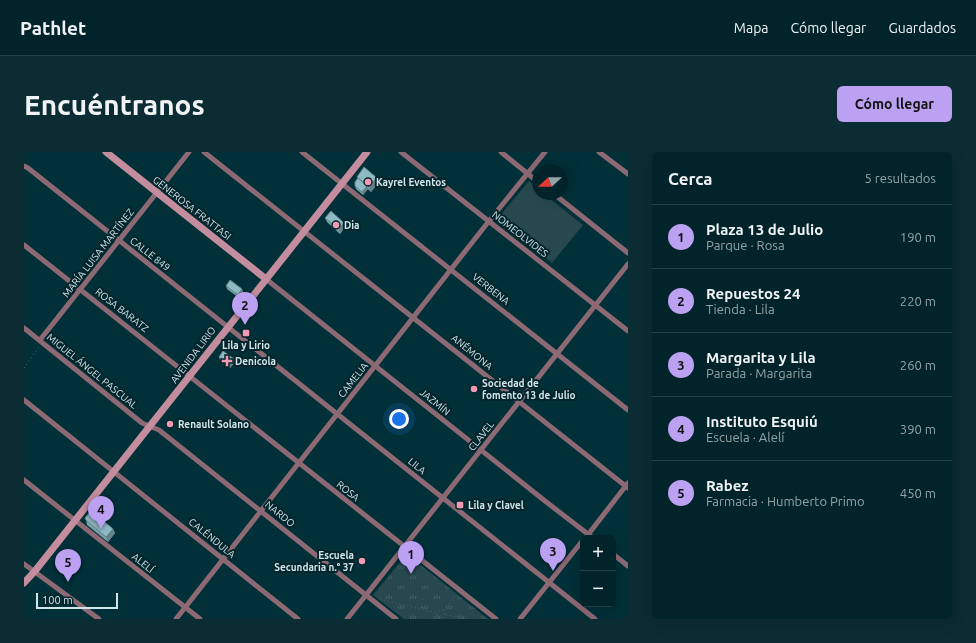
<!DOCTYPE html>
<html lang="es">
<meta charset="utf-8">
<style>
body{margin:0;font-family:Ubuntu,sans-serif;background:#0b2c32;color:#f1f3f6}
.controls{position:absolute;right:12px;bottom:12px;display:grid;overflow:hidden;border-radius:6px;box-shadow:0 4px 16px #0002}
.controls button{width:36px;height:36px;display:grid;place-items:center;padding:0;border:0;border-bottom:1px solid #234147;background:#01242a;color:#f1f3f6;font:20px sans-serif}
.compass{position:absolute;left:508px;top:12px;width:36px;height:36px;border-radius:50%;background:#01242a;box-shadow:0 4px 16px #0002;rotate:249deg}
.scale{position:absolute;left:12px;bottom:10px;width:82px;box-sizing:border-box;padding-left:4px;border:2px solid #d0e6eb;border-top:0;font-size:11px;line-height:14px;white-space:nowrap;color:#d0e6eb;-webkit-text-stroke:3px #04252b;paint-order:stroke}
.you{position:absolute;left:375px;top:267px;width:14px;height:14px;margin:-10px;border:3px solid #fff;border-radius:50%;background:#1a73e8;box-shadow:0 0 0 6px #1a73e833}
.badge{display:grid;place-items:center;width:26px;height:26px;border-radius:50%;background:#bca0f2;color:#111;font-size:13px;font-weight:700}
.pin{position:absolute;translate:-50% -33px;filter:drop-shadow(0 1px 2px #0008)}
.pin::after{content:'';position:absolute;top:21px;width:14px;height:12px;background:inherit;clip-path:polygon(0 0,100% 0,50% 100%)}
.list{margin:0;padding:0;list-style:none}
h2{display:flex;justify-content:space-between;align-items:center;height:52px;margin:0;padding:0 16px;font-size:17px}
h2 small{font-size:13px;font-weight:400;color:#96a4a8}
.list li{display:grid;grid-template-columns:26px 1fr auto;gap:12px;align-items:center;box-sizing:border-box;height:64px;padding:0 16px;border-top:1px solid #234147}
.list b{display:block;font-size:15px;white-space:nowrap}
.list p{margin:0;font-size:13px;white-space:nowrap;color:#96a4a8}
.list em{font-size:13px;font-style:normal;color:#96a4a8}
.map{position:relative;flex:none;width:604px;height:467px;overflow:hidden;border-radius:6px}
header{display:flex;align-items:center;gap:24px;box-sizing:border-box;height:56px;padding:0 20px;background:#01242a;border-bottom:1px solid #234147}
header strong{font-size:19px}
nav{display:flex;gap:22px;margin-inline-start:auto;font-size:14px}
.intro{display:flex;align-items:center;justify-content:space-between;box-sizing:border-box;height:96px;padding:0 24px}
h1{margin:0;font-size:28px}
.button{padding:10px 18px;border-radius:6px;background:#bca0f2;color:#111;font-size:14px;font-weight:700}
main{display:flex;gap:24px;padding:0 24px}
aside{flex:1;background:#01242a;border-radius:6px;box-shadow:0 4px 16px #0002}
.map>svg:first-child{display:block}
</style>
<header>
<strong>Pathlet</strong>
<nav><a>Mapa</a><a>Cómo llegar</a><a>Guardados</a></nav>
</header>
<div class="intro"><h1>Encuéntranos</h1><a class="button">Cómo llegar</a></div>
<main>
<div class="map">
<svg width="604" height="467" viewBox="0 0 604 467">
<defs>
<pattern id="park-tufts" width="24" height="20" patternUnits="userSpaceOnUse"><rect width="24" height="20" fill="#27484f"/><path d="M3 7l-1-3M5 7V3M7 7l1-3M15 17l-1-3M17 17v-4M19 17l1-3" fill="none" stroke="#456268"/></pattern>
</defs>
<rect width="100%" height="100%" fill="#013038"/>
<polygon fill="#27484f" points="505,29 514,37 514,42 520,42 559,73 528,111 473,67"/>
<polygon fill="url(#park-tufts)" points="383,402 464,467 380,467 349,443"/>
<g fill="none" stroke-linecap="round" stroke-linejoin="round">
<g stroke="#436a71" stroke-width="1" stroke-dasharray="1 3" stroke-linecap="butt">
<polyline points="0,216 15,195"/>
<polyline points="356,447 413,461"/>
<polyline points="397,456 399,446"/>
<circle cx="417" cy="462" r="4"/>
<polyline points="420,458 432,442"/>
<polyline points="422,463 445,467"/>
</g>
<g stroke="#8c6973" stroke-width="5">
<polyline points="180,0 604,336"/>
<polyline points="278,0 604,258"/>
<polyline points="377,0 604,179"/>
<polyline points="477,0 514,30"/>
<polyline points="575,0 604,22"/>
<polyline points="0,14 4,16 571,467"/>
<polyline points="530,42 604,101"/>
<polyline points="0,93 472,467"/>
<polyline points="242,127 521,349 569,386"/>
<polyline points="0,176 118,271 135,278 372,467"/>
<polyline points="16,188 165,0"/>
<polyline points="0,248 274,467"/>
<polyline points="0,328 176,467"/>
<polyline points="563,384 604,331"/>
<polyline points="589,402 604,414"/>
<polyline points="0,412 75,467"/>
<polyline points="152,467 465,69 521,0"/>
<polyline points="323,467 604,112"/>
<polyline points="496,467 559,388"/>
</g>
<g stroke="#c38d9d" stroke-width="7">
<polyline points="82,0 242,127"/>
<polyline points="0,431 11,419 343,0"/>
</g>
</g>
<g fill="#7aa0a9">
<polygon points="333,25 354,31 347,40 344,37 339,43 332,37 331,34 334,26"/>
<polygon points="301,66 321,75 316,82 303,70"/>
<polygon points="202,134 218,137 219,140 215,146 203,137"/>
<polygon points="195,205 210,207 211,210 206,216 196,208"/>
<polygon points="80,365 78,368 89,377 91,381 84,390 63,373 62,368"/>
</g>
<g fill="#638289">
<polygon points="353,26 354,31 347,40 345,35"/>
<polygon points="343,34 344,37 339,43 338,40"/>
<polygon points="320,71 321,75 316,82 315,77"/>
<polygon points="218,137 219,140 215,146 214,143"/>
<polygon points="210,207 211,210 206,216 205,213"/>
<polygon points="79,360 80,365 76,369 75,365"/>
<polygon points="89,377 91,381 84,390 82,385"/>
</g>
<g fill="#8ebac4" stroke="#638289">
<polygon points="340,15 353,26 345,35 333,25"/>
<polygon points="334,26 343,34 338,40 331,34 331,30"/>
<polygon points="307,59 320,71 315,77 301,66"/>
<polygon points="206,128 218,137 214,143 202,134"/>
<polygon points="199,199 210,207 205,213 195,205"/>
<polygon points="71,354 79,360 75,365 89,377 82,385 62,368 61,366"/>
</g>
<g fill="#f09ab4" stroke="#04252b" stroke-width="1.5">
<circle cx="344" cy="30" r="4"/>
<circle cx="312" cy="73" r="4"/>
<rect x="218" y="177" width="8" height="8" rx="2"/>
<path d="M201 203h4v4h4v4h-4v4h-4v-4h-4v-4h4z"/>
<circle cx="450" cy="237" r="4"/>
<circle cx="146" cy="272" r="4"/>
<rect x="432" y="349" width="8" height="8" rx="2"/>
<circle cx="338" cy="409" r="4"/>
</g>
<g text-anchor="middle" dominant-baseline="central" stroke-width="4" stroke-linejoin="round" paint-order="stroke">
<g font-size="10" font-weight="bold" fill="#d0e6eb" stroke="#04252b" text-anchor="start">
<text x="352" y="30">Kayrel Eventos</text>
<text x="320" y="73">Dia</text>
<text x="222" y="193" text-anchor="middle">Lila y Lirio</text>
<text x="211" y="209">Denicola</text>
<text x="458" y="231">Sociedad de<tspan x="458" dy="12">fomento 13 de Julio</tspan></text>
<text x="154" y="272">Renault Solano</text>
<text x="444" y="353">Lila y Clavel</text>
<text x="330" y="403" text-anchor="end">Escuela<tspan x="330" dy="12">Secundaria n.° 37</tspan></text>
</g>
<g font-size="10" fill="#d0e6eb" stroke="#04252b">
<text transform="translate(168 56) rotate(38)">GENEROSA FRATTASI</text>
<text transform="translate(496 82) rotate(38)">NOMEOLVIDES</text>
<text transform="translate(74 101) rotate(-52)">MARÍA LUISA MARTÍNEZ</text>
<text transform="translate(126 102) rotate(38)">CALLE 849</text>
<text transform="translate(467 137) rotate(38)">VERBENA</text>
<text transform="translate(98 158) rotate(38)">ROSA BARATZ</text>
<text transform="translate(448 200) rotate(39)">ANÉMONA</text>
<text transform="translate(169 203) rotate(-53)">AVENIDA LIRIO</text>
<text transform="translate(68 219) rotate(39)">MIGUEL ÁNGEL PASCUAL</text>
<text transform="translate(329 228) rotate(-52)">CAMELIA</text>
<text transform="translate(411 250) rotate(39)">JAZMÍN</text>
<text transform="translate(457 284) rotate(-52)">CLAVEL</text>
<text transform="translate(393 314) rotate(39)">LILA</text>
<text transform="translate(324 339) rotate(38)">ROSA</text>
<text transform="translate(256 362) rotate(39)">NARDO</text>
<text transform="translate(188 386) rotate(39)">CALÉNDULA</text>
<text transform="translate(119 411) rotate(38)">ALELÍ</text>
</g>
</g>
</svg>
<div class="controls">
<button>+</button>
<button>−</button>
</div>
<svg class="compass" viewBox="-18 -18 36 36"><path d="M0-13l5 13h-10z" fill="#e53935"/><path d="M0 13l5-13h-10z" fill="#96a4a8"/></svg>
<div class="scale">100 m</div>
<div class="you"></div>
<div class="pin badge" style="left:387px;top:422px">1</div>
<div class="pin badge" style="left:221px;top:173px">2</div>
<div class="pin badge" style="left:529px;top:419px">3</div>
<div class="pin badge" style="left:77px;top:377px">4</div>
<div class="pin badge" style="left:44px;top:430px">5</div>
</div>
<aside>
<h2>Cerca<small>5 resultados</small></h2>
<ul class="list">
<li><span class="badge">1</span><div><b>Plaza 13 de Julio</b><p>Parque · Rosa</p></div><em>190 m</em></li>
<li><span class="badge">2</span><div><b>Repuestos 24</b><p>Tienda · Lila</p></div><em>220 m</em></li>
<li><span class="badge">3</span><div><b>Margarita y Lila</b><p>Parada · Margarita</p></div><em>260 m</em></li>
<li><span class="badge">4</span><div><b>Instituto Esquiú</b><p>Escuela · Alelí</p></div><em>390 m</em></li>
<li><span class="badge">5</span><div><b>Rabez</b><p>Farmacia · Humberto Primo</p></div><em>450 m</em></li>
</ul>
</aside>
</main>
